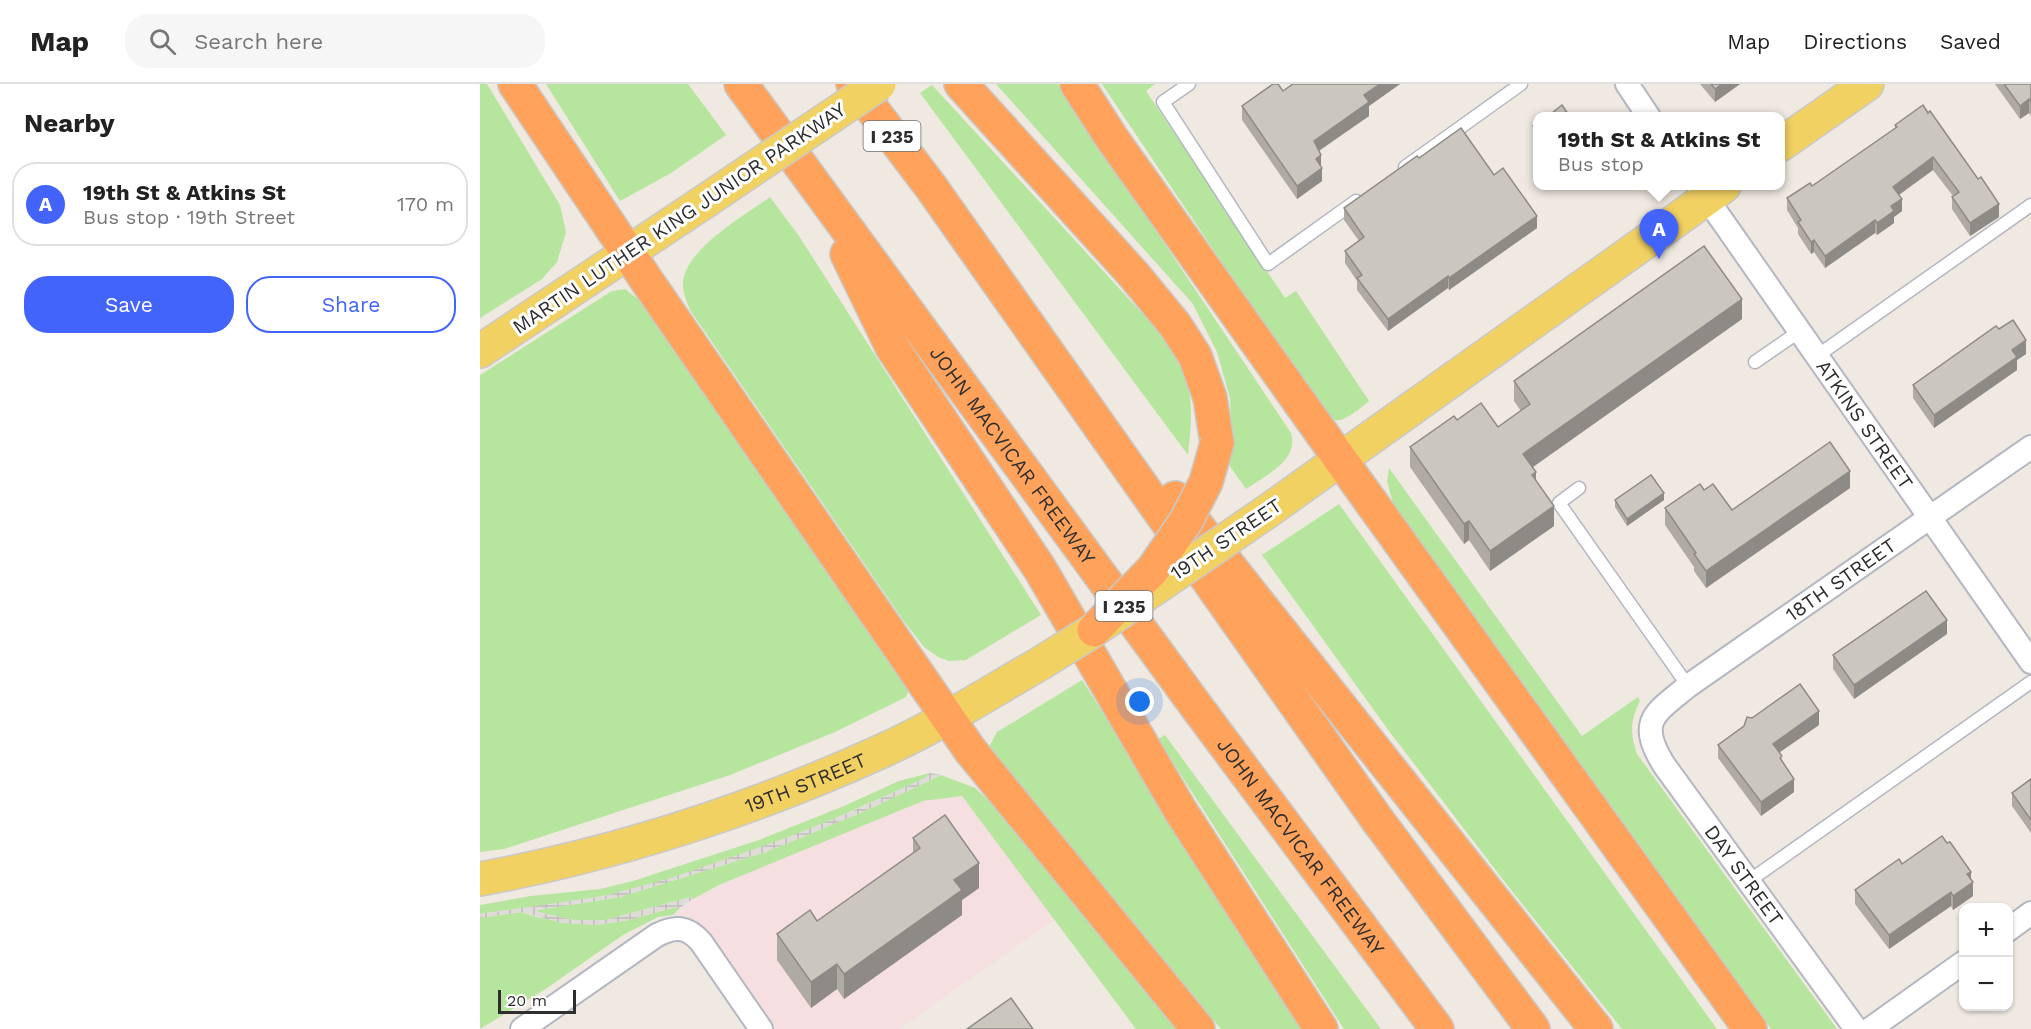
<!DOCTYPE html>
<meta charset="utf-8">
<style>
body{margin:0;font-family:"Work Sans",sans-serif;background:#f6f6f6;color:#222}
.controls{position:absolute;right:18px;bottom:18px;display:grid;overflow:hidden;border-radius:12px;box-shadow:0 2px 4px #0004}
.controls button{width:54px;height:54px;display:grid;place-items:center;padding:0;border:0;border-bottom:2px solid #e0e0e0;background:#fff;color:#222;font:30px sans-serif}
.scale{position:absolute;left:18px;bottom:15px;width:78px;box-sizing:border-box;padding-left:6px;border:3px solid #2e2e2e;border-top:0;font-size:16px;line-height:21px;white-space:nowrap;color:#2e2e2e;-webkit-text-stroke:4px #fff;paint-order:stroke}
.you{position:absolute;left:660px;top:618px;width:21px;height:21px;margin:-15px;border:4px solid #fff;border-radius:50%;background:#1a73e8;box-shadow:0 0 0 9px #1a73e833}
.badge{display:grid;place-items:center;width:39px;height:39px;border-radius:50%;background:#4264fb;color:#fff;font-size:20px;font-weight:700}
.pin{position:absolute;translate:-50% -50px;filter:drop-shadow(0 2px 3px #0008)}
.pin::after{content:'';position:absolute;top:32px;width:21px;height:18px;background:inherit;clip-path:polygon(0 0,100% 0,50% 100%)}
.popup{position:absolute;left:1053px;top:28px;width:252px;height:78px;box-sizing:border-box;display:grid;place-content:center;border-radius:12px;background:#fff;filter:drop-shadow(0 2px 4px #0005);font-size:20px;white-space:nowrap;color:#767676}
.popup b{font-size:22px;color:#222}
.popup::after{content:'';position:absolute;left:50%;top:100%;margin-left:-12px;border:12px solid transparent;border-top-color:#fff}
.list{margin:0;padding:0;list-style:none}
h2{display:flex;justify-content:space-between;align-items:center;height:78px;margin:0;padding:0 24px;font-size:26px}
h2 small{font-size:20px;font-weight:400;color:#767676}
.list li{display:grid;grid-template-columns:39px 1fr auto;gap:18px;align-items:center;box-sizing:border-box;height:84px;margin:0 12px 12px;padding:0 12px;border:2px solid #e0e0e0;border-radius:24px}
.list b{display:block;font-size:22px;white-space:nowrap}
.list p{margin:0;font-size:20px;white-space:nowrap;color:#767676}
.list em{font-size:20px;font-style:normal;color:#767676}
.actions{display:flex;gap:12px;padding:18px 24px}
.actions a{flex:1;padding:14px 0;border:2px solid #4264fb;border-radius:24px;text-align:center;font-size:21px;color:#4264fb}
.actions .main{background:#4264fb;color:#fff}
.icon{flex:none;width:33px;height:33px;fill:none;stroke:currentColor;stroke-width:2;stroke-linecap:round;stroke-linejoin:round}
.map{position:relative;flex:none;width:1551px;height:945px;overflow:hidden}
header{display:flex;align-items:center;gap:36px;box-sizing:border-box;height:84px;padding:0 30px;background:#fff;border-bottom:2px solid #e0e0e0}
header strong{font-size:28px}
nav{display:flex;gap:33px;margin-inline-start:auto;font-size:21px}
.search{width:420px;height:54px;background:#f6f6f6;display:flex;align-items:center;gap:15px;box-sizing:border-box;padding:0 21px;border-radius:24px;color:#767676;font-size:22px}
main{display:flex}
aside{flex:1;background:#fff}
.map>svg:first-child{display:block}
</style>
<header>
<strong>Map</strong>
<div class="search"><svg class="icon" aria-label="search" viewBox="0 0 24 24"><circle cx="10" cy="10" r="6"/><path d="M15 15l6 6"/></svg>Search here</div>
<nav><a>Map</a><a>Directions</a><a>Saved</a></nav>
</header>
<main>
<aside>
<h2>Nearby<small></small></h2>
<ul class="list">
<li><span class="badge">A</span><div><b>19th St &amp; Atkins St</b><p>Bus stop · 19th Street</p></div><em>170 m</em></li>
</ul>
<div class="actions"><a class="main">Save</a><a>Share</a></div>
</aside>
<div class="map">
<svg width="1551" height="945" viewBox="0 0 1551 945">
<defs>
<pattern id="plaza-grid" width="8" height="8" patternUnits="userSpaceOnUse" patternTransform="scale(1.5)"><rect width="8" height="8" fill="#dfdcd8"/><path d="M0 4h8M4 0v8" fill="none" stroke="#c0bdba"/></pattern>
</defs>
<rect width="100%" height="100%" fill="#efe9e1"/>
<polygon fill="#f5dfe0" points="482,712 575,835 419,945 296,945 226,846 208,832 193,831 213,815 239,801 443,717"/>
<g fill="#b6e59e">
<polygon points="0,0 7,0 80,121 86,148 77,178 62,195 0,234"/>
<polygon points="66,0 208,0 246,51 191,89 140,117"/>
<path d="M516,0H578L811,349C819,377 786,391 766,405L749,381L752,360L750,314L737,268L713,220Z"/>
<path d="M622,0H675L666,7L805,214L816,207L889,317C880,324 861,343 849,334C845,331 842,326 839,323Z"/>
<path d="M452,1L683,252C693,270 705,288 709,308C713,327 710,352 708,371L440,9Z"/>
<path d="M290,113L319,152L561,531L486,576L469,577L458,573L444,563L423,536L210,226C207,218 202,207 203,199C205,165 264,132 290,113Z"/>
<polygon points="145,205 159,216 429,605 426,613 355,648 250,691 24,765 0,768 0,291 132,207"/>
<path d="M909,384L1102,652L1158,613L1160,617C1150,636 1150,650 1157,670L1357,945H1291L914,423L907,397Z"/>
<polygon points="859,420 1237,945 1142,945 1028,802 909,647 782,471"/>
<polygon points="602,596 825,945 741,945 509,663 517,648"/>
<polygon points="685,651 901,945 864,945 678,655"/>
<path d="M450,689L445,694C347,739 246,783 141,808C95,819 47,823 0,830V821L51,812L120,805L153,797L279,756L364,722L419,697Z"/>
<polygon points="461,691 495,704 518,725 699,945 656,945 482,712 443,717 239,801 213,815 211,813 125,836 94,836 58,828 58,826 140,813 286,768 385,727"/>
<polygon points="192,824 200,824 193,831 178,833 143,851 64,906 0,945 0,834 41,828 60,834 116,841 149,836"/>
</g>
<polygon fill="url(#plaza-grid)" points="450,689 461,691 385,727 286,768 140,813 58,826 58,828 94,836 125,836 211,813 213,815 200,824 192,824 149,836 116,841 82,839 41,828 0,834 0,830 124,812 191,794 306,754 373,727 445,694"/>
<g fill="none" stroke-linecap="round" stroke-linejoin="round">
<g stroke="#b4b7c1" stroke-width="15">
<g id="service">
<polyline points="709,0 683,18 788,180 876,117"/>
<polyline points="925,83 1041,0"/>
<polyline points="1337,272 1551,121"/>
<polyline points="1275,278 1320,247"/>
<polyline points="1099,404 1079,419 1208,602"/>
<polyline points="1269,797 1551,598"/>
</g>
</g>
<g stroke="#b4b7c1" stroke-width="26">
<g id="minor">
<polyline points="1147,0 1169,33"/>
<path id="s1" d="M1218,102L1551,578"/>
<polyline points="1528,846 1551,829"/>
<path d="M42,945L177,851C195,842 207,842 221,858L281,945"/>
<path id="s2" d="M1376,945L1184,681C1157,637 1174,630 1208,602L1551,363"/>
<polyline points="1390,945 1484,878"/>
</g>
</g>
<g stroke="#c9c9c9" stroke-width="36">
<g id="primary">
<polyline points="1300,61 1387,0"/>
<polyline points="0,267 218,122"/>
<polyline points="785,429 1244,102"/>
<path id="s3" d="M0,795C140,769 272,726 402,667C457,642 509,609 561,579"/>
</g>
</g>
<g stroke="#c9c9c9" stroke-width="36">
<g id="motorway">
<polyline points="35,0 167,197 490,666 718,945"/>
<path id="s4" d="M261,0L719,626L957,945"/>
<polyline points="373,0 451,103 896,734 1053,945"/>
<polyline points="481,0 654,191 695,241 715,272 730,314 737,359"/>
<polyline points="597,0 633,56 860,375 1270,945"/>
<polyline points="367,170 412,263 560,485 700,726 841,945"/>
<polyline points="695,414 1116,945"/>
</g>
</g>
<use href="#service" stroke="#fff" stroke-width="12"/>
<use href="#minor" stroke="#fff" stroke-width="22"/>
<use href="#primary" stroke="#f2d163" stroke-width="33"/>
<use href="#motorway" stroke="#ffa35c" stroke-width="33"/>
<g stroke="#c9c9c9" stroke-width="36" stroke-linecap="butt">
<g id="primary-bridge">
<polyline points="218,122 399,0"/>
<polyline points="561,579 614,546 785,429"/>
</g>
</g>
<g stroke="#c9c9c9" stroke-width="36" stroke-linecap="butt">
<polyline id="motorway-bridge" points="614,546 673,485 706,437 726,398 737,359"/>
</g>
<use href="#primary-bridge" stroke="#f2d163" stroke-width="33"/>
<use href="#motorway-bridge" stroke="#ffa35c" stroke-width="33"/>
</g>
<g fill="#afaba4">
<polygon points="813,0 920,0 889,22 889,32 839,67 842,97 817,115 762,36 762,22 803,7"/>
<polygon points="1220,0 1260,0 1235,18"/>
<polygon points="1515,0 1551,0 1551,32 1549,29 1540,35"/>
<polygon points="1443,21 1519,133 1490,152 1472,125 1472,113 1473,112 1453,86 1419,111 1422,127 1414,133 1414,139 1397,151 1395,149 1345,184 1334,168 1331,170 1318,150 1318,144 1307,126 1307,114 1332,102 1415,44 1415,41"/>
<polygon points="1058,39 1058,62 1053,56 1053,42"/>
<polygon points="939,74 1014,91 1057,144 969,206 968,204 908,247 877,206 877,197 865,179 865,167 879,157 864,136 864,124"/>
<polygon points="1262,235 1053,383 1056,396 1074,442 1010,487 989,456 984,460 930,383 930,363 977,336 1018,343 1041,327 1034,317 1034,297"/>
<polygon points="1519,245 1546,270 1537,276 1537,286 1454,344 1433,314 1433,301"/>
<polygon points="1370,404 1226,504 1214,487 1214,483 1185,441 1185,424 1224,406 1252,426"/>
<polygon points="1135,416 1184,416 1147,442 1135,423"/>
<polygon points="1467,550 1374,615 1353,585 1353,571"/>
<polygon points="1272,634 1339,641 1299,668 1314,708 1281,732 1238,674 1238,661 1264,642"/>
<polygon points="1551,695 1551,749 1532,722 1532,709"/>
<polygon points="433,754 499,804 482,816 482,831 364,915 357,905 331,924 297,876 297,850 337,837 433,769"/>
<polygon points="1491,794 1493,812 1473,826 1471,822 1409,865 1375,820 1375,806"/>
</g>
<g fill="#8e8b86">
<polygon points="900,0 920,0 889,22 889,32 834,70 834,57 884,11"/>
<polygon points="1242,0 1260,0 1235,18 1235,5"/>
<polygon points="1549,15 1549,29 1540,35 1540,22"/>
<polygon points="841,71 841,85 836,75"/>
<polygon points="1453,73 1453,86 1413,115 1413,103"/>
<polygon points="842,84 842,97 817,115 817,102"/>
<polygon points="1422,115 1422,127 1414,133 1414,139 1397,151 1397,139 1411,122"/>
<polygon points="1519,120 1519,133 1490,152 1490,139"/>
<polygon points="1057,132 1057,144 969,206 969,194"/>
<polygon points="1395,136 1395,149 1345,184 1345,172"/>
<polygon points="1334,156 1334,168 1331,170 1331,158"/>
<polygon points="968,192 968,204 908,247 908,235"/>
<polygon points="1262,215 1262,235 1043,390 1043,370"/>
<polygon points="1546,256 1546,270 1537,276 1537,286 1454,344 1454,331 1532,266"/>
<polygon points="1370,387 1370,404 1226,504 1226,487"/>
<polygon points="1056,388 1056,408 1052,391"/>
<polygon points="1184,409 1184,416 1147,442 1147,435"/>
<polygon points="1074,422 1074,442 1010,487 1010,467"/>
<polygon points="989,437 989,456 984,460 984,440"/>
<polygon points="1467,536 1467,550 1374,615 1374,601"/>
<polygon points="1339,627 1339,641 1293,673 1293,660"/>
<polygon points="1314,695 1314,708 1281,732 1281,718"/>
<polygon points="499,779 499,804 482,816 482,831 364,915 364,890 474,796"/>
<polygon points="1491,788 1491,800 1493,798 1493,812 1473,826 1473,812 1487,790"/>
<polygon points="1471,808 1471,822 1409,865 1409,851"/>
<polygon points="357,880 357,905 331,924 331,898"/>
</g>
<g fill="#cbc7bf" stroke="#8e8b86" stroke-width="1.5">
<polygon points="793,0 798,0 803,7 813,0 900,0 884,11 889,18 834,57 841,71 836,75 842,84 817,102 762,22"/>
<polygon points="1231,0 1242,0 1235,5"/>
<polygon points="1524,0 1551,0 1551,18 1549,15 1540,22"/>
<polygon points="1082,21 1090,33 1067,33"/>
<polygon points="1443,21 1448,29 1450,27 1498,95 1501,93 1519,120 1490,139 1472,113 1479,108 1453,73 1413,103 1422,115 1411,122 1414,127 1397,139 1395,136 1345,172 1334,156 1331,158 1318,138 1321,136 1307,114 1330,99 1332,102 1417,43 1415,41"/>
<polygon points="1058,39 1058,49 1053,42"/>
<polygon points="981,44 1014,91 1023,84 1057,132 969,194 968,192 908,235 877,194 882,191 865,167 884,153 864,124 937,72 939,74"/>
<polygon points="1224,162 1262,215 1043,370 1056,388 1052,391 1074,422 1010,467 989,437 984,440 930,363 974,332 977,336 1001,319 1018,343 1050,320 1034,297"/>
<polygon points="1533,236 1546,256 1532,266 1537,273 1454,331 1433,301 1516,242 1519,245"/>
<polygon points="1350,358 1370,387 1226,487 1214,470 1216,469 1185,424 1220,400 1224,406 1233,400 1252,426"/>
<polygon points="1171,391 1184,409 1147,435 1135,416"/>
<polygon points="1446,507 1467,536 1374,601 1353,571"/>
<polygon points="1320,600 1339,627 1293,660 1302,672 1300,674 1314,695 1281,718 1238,661 1264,642 1267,633 1272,634"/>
<polygon points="1551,695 1551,736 1532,709"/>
<polygon points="465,731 499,779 474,796 482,806 364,890 357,880 331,898 297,850 330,826 337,837 440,764 433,754"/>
<polygon points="1462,752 1467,759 1470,758 1491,788 1487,790 1493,798 1473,812 1471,808 1409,851 1375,806 1419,775 1422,780"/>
<polygon points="531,914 553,945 487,945"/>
</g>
<g text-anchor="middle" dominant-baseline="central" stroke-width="6" stroke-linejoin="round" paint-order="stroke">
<g fill="#fff" stroke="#6d6d6d" stroke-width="1.5">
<rect x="383.5" y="37" width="57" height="30" rx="4.5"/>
<rect x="615.5" y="507" width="57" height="30" rx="4.5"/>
</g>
<g font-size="18" font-weight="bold" fill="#2e2e2e">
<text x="412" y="52">I 235</text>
<text x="644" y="522">I 235</text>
</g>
<g font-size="20" fill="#2e2e2e" stroke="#fff">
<text transform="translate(199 134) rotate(-34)">MARTIN LUTHER KING JUNIOR PARKWAY</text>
<text stroke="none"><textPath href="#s1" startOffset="291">ATKINS STREET</textPath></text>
<text stroke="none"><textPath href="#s4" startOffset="460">JOHN MACVICAR FREEWAY</textPath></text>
<text transform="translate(746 455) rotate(-34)">19TH STREET</text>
<text stroke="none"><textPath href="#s2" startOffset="610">18TH STREET</textPath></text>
<text stroke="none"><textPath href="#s3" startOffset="340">19TH STREET</textPath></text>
<text stroke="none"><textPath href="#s4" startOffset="946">JOHN MACVICAR FREEWAY</textPath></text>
<text transform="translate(1264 791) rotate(54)">DAY STREET</text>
</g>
</g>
</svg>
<div class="controls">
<button>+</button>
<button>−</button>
</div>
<div class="scale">20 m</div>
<div class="you"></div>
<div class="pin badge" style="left:1179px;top:175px">A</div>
<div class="popup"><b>19th St &amp; Atkins St</b>Bus stop</div>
</div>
</main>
